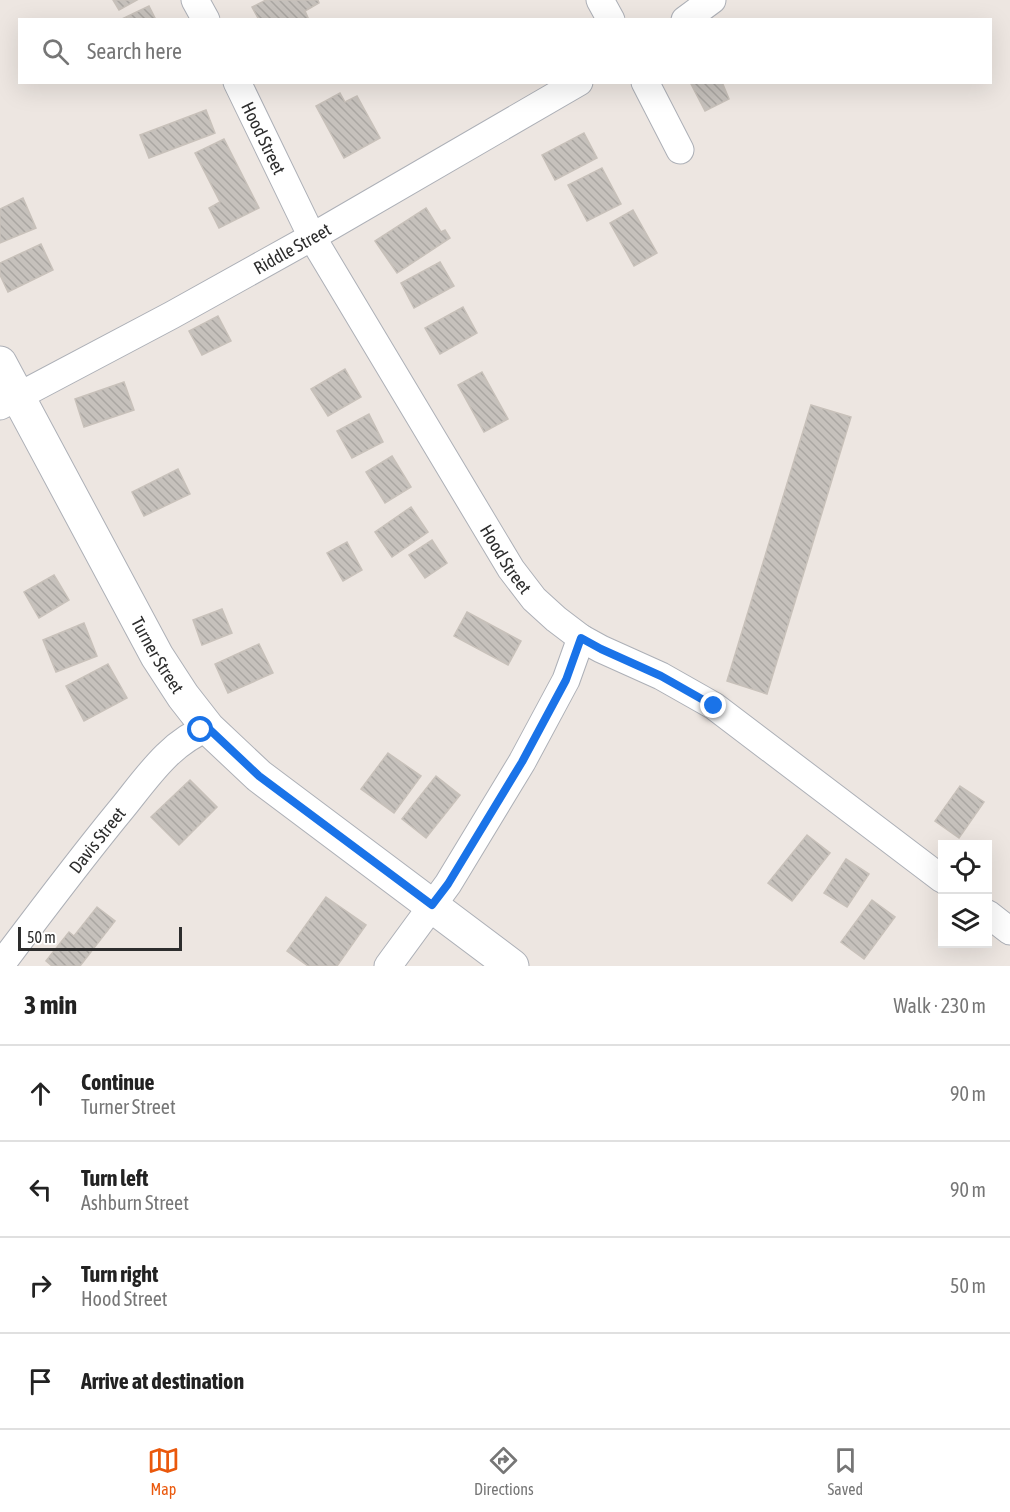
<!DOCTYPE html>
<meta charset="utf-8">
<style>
body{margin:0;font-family:"Asap Condensed",sans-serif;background:#f2f2f2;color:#222}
.controls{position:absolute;right:18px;bottom:18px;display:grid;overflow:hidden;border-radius:0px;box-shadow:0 6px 24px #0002}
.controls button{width:54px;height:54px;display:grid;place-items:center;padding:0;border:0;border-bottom:2px solid #e0e0e0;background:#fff;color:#222;font:30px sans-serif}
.scale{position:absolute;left:18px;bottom:15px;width:164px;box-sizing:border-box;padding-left:6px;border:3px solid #2d2d2d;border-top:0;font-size:16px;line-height:21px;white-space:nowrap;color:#2d2d2d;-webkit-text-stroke:4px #fff;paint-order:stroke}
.stop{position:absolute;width:18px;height:18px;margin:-14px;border:4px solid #1a73e8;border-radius:50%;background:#fff}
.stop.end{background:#1a73e8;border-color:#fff;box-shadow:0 2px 6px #0008}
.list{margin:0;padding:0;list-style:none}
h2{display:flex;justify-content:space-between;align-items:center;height:78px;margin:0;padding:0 24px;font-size:26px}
h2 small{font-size:20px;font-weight:400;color:#767676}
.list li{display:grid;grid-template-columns:39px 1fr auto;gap:18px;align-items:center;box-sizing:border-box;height:96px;padding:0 24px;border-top:2px solid #e0e0e0}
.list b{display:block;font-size:22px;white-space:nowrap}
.list p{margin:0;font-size:20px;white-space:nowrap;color:#767676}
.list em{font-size:20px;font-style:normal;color:#767676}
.icon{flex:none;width:33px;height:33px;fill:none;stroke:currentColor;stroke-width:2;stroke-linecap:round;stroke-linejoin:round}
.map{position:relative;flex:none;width:1010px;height:966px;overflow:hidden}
.search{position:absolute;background:#fff;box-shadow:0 6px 24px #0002;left:18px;right:18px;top:18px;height:66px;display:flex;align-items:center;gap:15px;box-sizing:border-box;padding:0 21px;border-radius:0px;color:#767676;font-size:22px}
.sheet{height:462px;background:#fff}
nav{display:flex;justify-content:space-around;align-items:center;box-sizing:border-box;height:84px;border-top:2px solid #e0e0e0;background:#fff;font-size:16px;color:#767676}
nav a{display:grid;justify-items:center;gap:3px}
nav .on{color:#ea580c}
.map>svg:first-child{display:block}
</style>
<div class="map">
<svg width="1010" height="966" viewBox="0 0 1010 966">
<defs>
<pattern id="building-back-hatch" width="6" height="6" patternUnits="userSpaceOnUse" patternTransform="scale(1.5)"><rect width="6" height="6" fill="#c6c1bc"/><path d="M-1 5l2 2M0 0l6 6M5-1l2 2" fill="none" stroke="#aaa6a2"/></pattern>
</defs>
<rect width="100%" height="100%" fill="#ede6e1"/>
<g fill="url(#building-back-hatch)" stroke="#c8c1ba" stroke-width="1.5">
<polygon points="113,0 137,0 119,10"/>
<polygon points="266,0 318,0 319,3 305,11 309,20 259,20 252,7"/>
<polygon points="149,6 156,20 122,19"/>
<polygon points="690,82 722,82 729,99 705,111"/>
<polygon points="340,93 345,102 357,96 380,138 344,158 316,106"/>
<polygon points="206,110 215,133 149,158 140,135"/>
<polygon points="584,133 597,158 555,180 542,155"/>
<polygon points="224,139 259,208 219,228 209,208 220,202 195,153"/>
<polygon points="602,168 621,204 587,221 568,185"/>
<polygon points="23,198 36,228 0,243 0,209"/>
<polygon points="426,208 441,232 445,230 450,238 397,273 375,241"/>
<polygon points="633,210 657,253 634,266 610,223"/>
<polygon points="41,244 53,270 8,292 0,275 0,263"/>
<polygon points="440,262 454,286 414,308 401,283"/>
<polygon points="463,307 477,333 440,354 425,328"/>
<polygon points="218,316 231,341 202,355 189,331"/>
<polygon points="345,369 361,397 328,416 311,389"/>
<polygon points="482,372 508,419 484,432 458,385"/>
<polygon points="124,382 134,410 84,427 75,399"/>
<polygon points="811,405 851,417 767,694 727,681"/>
<polygon points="369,414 383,442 352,458 337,431"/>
<polygon points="392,456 411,487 385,503 366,472"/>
<polygon points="178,469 190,494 144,516 132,492"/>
<polygon points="411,507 428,532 392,557 375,532"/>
<polygon points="432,540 447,563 425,578 409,555"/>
<polygon points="347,542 362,570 343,581 327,553"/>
<polygon points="54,575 69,600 39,618 24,592"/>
<polygon points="222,609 232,633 202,645 193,620"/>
<polygon points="467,612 521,641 508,665 454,636"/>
<polygon points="84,623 97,656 56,672 43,640"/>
<polygon points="259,644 273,673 228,693 215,664"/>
<polygon points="108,664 127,698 84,721 66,686"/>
<polygon points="388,753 421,776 394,813 361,789"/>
<polygon points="436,776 460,795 426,838 402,819"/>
<polygon points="190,780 217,807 179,845 151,817"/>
<polygon points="960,786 984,802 959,838 935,821"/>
<polygon points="807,835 830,853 792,901 768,883"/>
<polygon points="846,859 869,874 847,907 824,893"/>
<polygon points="326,897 366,925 337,966 308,966 287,951"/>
<polygon points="872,900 895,917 864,959 841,942"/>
<polygon points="97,907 115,921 80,966 52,966 46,961 69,932 74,936"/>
</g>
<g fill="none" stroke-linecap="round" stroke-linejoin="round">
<g stroke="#adb0b7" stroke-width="29">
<g id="street">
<polyline points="195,0 206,20"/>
<polyline points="600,0 611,20"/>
<polyline points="685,20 712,0"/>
<path id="s1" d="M237,82L312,237L511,569L534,599L556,619L581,638L601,649L661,676L714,706L942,879"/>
<polyline points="645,82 680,150"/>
<path id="s2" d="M0,406L172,315L312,237L579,82"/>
<polyline points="988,914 1010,931"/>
<path id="s3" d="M0,966C39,914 78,862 119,812C144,782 169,742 208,728"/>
<polyline points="388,966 448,884 522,762 566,680 581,638"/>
</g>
</g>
<g stroke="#adb0b7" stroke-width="35">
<g id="secondary">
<path id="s4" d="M0,363L157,656L183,696L208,728L259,776L512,966"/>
</g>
</g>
<use href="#street" stroke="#fff" stroke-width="27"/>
<use href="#secondary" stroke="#fff" stroke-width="33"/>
</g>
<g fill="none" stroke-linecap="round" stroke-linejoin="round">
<polyline stroke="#1a73e8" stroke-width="8" points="201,730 208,728 259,776 432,905 448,884 522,762 566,680 581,638 601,649 661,676 714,706"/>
</g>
<g text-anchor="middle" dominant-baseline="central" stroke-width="5" stroke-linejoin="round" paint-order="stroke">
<g font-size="18" fill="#2d2d2d" stroke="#fff">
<text stroke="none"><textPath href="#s1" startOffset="62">Hood Street</textPath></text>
<text stroke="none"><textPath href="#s2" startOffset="332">Riddle Street</textPath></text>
<text stroke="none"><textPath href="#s1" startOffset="548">Hood Street</textPath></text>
<text stroke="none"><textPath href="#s4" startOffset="332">Turner Street</textPath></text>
<text stroke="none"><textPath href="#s3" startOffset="159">Davis Street</textPath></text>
</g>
</g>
</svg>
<div class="controls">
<button><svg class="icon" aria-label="locate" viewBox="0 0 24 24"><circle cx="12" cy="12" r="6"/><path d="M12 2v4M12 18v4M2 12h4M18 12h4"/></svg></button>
<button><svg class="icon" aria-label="layers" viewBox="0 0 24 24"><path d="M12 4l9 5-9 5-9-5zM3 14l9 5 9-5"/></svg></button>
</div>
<div class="scale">50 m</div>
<div class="stop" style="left:201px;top:730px"></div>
<div class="stop end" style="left:714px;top:706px"></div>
<div class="search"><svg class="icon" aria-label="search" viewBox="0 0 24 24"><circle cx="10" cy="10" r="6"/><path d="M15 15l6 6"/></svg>Search here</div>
</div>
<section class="sheet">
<h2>3 min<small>Walk · 230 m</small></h2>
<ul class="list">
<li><svg class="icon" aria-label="ahead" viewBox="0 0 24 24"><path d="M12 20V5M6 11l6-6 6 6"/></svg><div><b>Continue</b><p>Turner Street</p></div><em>90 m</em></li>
<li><svg class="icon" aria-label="left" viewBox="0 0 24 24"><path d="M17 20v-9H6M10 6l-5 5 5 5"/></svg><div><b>Turn left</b><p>Ashburn Street</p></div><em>90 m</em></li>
<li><svg class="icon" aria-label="right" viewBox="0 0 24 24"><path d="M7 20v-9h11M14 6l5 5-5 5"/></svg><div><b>Turn right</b><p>Hood Street</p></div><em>50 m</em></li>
<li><svg class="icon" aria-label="arrive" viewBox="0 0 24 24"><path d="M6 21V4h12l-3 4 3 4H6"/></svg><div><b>Arrive at destination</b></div></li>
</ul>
</section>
<nav>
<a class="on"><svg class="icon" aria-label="map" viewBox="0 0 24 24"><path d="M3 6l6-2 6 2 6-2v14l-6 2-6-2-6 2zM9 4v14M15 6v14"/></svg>Map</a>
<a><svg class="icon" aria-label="directions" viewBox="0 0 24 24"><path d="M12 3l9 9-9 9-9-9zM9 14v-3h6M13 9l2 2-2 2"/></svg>Directions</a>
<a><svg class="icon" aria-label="saved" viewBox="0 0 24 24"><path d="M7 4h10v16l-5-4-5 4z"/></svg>Saved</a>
</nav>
